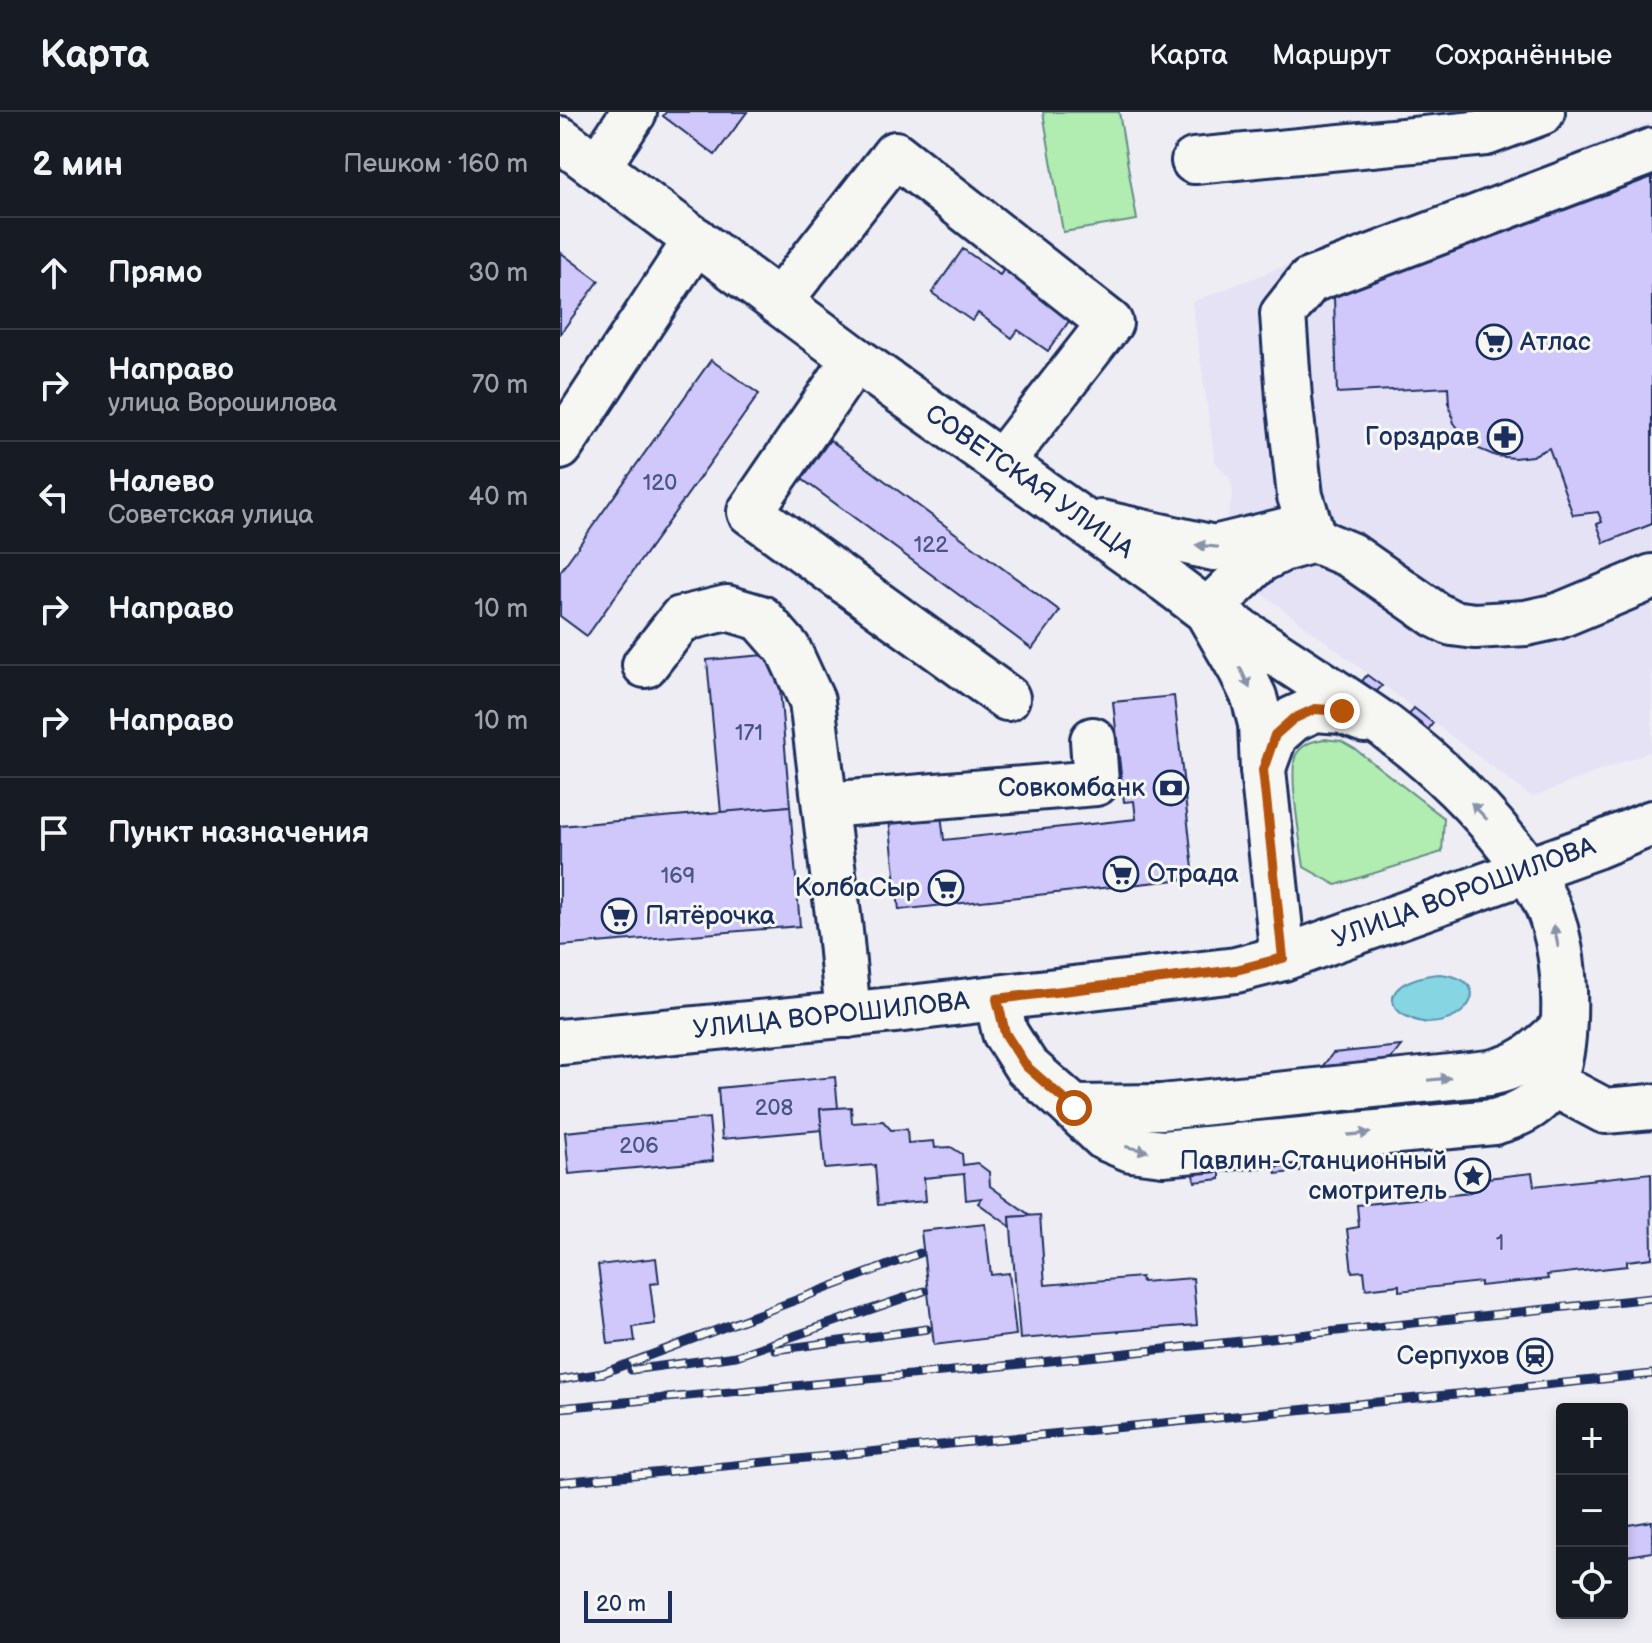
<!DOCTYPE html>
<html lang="ru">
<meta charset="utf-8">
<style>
body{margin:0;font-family:"Balsamiq Sans",sans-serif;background:#242831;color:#f1f3f6}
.controls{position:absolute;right:24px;bottom:24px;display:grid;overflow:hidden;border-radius:8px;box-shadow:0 4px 12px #0003}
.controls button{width:72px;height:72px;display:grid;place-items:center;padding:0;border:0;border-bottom:2px solid #363941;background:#171b24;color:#f1f3f6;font:40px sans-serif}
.scale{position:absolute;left:24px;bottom:20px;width:88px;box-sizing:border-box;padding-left:8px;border:4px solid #1b2f5e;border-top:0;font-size:22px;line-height:28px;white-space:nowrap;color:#1b2f5e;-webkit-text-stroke:6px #f6f6f2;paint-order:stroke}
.stop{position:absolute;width:24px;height:24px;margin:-18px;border:6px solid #b45309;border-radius:50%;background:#fff}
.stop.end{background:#b45309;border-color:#fff;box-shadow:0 2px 8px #0008}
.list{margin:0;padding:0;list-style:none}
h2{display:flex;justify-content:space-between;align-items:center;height:104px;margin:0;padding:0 32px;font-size:34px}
h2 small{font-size:26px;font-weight:400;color:#9ea1a6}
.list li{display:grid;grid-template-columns:52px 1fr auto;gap:24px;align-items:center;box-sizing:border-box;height:112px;padding:0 32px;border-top:2px solid #363941}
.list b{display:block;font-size:30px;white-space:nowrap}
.list p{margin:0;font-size:26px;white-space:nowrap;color:#9ea1a6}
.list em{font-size:26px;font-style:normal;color:#9ea1a6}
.icon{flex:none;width:44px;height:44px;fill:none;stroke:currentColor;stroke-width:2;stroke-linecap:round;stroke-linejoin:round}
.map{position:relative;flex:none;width:1092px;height:1531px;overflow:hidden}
header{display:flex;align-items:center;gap:48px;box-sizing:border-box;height:112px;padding:0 40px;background:#171b24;border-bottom:2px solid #363941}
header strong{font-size:38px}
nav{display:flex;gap:44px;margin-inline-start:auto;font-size:28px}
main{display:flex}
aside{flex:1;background:#171b24}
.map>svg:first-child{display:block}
</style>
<header>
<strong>Карта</strong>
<nav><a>Карта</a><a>Маршрут</a><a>Сохранённые</a></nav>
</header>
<main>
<aside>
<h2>2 мин<small>Пешком · 160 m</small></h2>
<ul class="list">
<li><svg class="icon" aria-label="ahead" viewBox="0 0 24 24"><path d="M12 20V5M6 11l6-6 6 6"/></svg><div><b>Прямо</b></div><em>30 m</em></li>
<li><svg class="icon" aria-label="right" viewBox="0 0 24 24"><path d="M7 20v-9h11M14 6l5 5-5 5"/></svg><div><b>Направо</b><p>улица Ворошилова</p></div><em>70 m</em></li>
<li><svg class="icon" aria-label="left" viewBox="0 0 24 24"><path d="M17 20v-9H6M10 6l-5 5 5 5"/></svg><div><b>Налево</b><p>Советская улица</p></div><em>40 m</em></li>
<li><svg class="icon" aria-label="right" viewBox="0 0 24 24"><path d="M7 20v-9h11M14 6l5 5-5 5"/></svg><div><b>Направо</b></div><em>10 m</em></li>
<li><svg class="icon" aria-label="right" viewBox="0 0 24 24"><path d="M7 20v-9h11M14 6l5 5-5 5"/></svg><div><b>Направо</b></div><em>10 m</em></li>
<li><svg class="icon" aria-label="arrive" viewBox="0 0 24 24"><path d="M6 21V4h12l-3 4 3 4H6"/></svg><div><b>Пункт назначения</b></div></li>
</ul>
</aside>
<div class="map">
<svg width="1092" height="1531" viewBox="0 0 1092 1531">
<rect width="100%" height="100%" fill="#eeedf4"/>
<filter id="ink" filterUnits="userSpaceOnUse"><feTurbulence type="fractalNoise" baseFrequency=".0125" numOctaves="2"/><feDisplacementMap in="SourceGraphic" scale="16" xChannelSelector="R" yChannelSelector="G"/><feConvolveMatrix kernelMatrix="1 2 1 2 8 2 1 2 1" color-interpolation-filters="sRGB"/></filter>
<g filter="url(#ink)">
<polygon fill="#e5e2f6" points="1092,10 1092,639 972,685 697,478 667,406 673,382 671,368 655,350 632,190"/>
<g fill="#b1ecb0" stroke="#668e87" stroke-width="2">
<polygon points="483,0 559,0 577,108 503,120"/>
<path d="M764,627L781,629L795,637L884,706L882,740L776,773L744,755C741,733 727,655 737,641C744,631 753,629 764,627Z"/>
</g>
<path fill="#85d5e2" stroke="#5b93ad" stroke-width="2" d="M880,862C947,869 894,929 848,905C843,903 837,899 834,893C826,871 867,862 880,862Z"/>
<g fill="#d0c7fa" stroke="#1b2f5e" stroke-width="2">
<polygon points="106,0 187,0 155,43 103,4"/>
<polygon points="1092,65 1092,412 1044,431 1037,412 1042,410 1038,400 1013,403 989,336 972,344 954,346 936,344 919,337 905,325 894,311 889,293 888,275 777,281 774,185"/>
<polygon points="403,137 440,163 446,154 514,202 488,239 458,218 452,226 418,201 412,209 372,181"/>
<polygon points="0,140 39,169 0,222"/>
<polygon points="151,248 199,282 27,524 0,504 0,460"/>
<polygon points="270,328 500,499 472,537 242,367"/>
<polygon points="217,542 230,694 161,701 147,548"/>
<polygon points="807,563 822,574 816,580 802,569"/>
<polygon points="614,584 634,766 339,798 329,707 381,702 384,728 576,707 574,689 564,690 553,590"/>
<polygon points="854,596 873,611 868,618 849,603"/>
<polygon points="230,694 240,814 0,834 0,714"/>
<polygon points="841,934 826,953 758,960 773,941"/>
<polygon points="275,965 278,996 260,997 262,1018 162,1027 158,976"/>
<polygon points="900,988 901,996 876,998 875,990"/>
<polygon points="291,995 292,1011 323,1009 331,1018 347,1017 348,1031 374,1029 375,1036 391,1035 402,1042 403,1053 417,1051 429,1060 430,1074 471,1104 450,1105 451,1115 418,1091 422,1086 406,1088 404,1062 364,1066 366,1089 318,1093 315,1053 265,1057 260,997"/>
<polygon points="832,995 833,1003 808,1005 807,997"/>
<polygon points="759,1002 759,1010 734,1012 733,1004"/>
<polygon points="149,1006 153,1049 9,1062 5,1020"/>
<polygon points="825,1043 827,1051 801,1054 800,1045"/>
<polygon points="740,1050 740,1059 716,1062 714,1053"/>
<polygon points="660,1058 660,1067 635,1070 634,1062"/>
<polygon points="972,1061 974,1074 1091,1061 1092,1146 1067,1149 1067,1154 987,1163 988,1167 920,1174 920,1170 839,1179 839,1173 806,1177 804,1159 792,1160 787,1117 799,1115 797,1093 910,1081 909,1068"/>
<polygon points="480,1103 485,1173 581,1165 582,1170 633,1166 637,1213 460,1227 450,1105"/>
<polygon points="425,1112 431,1163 449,1161 456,1223 374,1233 361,1119"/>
<polygon points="96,1146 99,1171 90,1172 95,1212 73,1215 75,1229 48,1232 38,1153"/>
<polygon points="1092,1409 1092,1440 1067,1444 1062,1414"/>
</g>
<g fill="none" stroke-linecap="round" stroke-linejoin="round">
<g stroke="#1b2f5e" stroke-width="50">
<g id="minor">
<polyline points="0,27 295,247 606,468 647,499 681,558 694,585 701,612 703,658 723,846"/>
<polyline points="634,49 926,21 982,0"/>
<polyline points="38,54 74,0"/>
<polyline points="219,190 335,42 550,211 441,351"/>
<polyline points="295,247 190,400 447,586"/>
<polyline points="0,335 136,128"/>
<polyline points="541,411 654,436 728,418"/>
<polyline points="754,428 740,384 729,286 723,202 749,169 1092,39"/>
<polyline points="647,499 700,448 722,437 754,428 790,443 876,503 892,511 915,514 966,511 998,504 1092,465"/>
<polyline points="85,553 121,507 167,496 201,506 228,537 252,589 280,819 288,903"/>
<polyline points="703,656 715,623 733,607 755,597 782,599 805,608"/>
<polyline points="265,693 536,671 533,628"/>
<path d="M437,887L445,921L466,954L508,991L545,1026L571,1037L603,1041L934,1010C983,997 999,973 1003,924C1006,886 1004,846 993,809C986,785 967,756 951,736C915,690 872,649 825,614C800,596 774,580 749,563C715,541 682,518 647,499"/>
<polyline points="992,971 1045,999 1092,995"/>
<path d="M514,996L601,995L929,961C963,955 979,938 1003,916"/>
</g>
</g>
<g stroke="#1b2f5e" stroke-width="50">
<polyline id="major" points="0,930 334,898 676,858 723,846 1036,734 1092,711"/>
</g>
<use href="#minor" stroke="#f6f6f2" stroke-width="44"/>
<use href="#major" stroke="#f6f6f2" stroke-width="44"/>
<g stroke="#1b2f5e" stroke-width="9">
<g id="rail">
<polyline points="215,1238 367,1217"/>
<polyline points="71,1258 176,1244 364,1179"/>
<polyline points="0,1268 43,1261 360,1141"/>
<polyline points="0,1296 414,1257 1092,1186"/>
<polyline points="0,1370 758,1296 1092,1262"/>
</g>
</g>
<use href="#rail" stroke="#f6f6f2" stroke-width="6" stroke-dasharray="18" stroke-linecap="butt"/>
</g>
<defs><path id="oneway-solid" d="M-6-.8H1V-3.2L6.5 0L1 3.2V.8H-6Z" transform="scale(2)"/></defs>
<g fill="#8892a8">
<use href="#oneway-solid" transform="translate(647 434) rotate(-174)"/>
<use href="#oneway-solid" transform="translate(685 566) rotate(65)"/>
<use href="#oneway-solid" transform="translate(919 699) rotate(-133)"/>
<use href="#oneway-solid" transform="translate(996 824) rotate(-101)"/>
<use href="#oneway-solid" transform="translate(879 967) rotate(-6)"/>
<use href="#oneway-solid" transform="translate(799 1022) rotate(-5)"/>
<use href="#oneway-solid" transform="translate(577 1037) rotate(12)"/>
</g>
</g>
<g fill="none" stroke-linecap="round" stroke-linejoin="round" filter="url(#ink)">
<polyline stroke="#b45309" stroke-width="10" points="514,996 466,954 445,921 437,887 676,858 723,846 703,658 715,623 733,607 755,597 782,599"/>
</g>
<defs>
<g id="supermarket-ring" transform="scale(1.8)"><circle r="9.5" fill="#f6f6f2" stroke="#1b2f5e" stroke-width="1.5"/><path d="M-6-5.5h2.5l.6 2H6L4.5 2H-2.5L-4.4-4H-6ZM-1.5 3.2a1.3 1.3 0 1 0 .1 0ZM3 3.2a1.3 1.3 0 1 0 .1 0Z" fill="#1b2f5e"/></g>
<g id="pharmacy-ring" transform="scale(1.8)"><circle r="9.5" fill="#f6f6f2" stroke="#1b2f5e" stroke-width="1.5"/><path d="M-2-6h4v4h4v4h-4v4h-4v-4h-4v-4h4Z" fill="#1b2f5e"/></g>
<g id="bank-ring" transform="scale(1.8)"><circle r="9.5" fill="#f6f6f2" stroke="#1b2f5e" stroke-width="1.5"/><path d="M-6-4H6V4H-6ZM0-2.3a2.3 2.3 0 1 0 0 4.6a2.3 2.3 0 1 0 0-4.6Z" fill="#1b2f5e"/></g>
<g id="sight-ring" transform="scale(1.8)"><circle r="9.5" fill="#f6f6f2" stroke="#1b2f5e" stroke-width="1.5"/><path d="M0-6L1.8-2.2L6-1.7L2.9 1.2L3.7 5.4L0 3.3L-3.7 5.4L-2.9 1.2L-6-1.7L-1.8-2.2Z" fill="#1b2f5e"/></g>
<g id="station-ring" transform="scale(1.8)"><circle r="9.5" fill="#f6f6f2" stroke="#1b2f5e" stroke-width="1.5"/><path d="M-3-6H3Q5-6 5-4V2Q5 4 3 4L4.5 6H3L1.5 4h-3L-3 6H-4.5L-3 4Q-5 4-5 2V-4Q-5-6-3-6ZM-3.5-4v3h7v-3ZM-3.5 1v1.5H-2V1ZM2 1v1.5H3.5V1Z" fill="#1b2f5e"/></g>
</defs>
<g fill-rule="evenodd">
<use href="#supermarket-ring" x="934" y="230"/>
<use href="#pharmacy-ring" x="945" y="325"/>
<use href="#bank-ring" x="611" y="676"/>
<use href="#supermarket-ring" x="561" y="762"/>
<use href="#supermarket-ring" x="386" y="776"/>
<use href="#supermarket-ring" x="59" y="804"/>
<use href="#sight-ring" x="913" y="1064"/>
<use href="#station-ring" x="975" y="1244"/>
</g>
<g text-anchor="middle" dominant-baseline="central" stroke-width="6" stroke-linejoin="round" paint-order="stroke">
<g font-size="22" fill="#485585">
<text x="100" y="371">120</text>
<text x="371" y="433">122</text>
<text x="189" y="621">171</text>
<text x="118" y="764">169</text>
<text x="214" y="996">208</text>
<text x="79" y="1034">206</text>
<text x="940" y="1131">1</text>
</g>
<g font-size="26" fill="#1b2f5e" stroke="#f6f6f2" text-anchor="end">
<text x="960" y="230" text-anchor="start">Атлас</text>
<text x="919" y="325">Горздрав</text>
<text x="585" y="676">Совкомбанк</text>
<text x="587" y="762" text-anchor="start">Отрада</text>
<text x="360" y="776">КолбаСыр</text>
<text x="85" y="804" text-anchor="start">Пятёрочка</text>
<text x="887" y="1049">Павлин-Станционный<tspan x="887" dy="30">смотритель</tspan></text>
<text x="949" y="1244">Серпухов</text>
</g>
<g font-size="26" fill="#1b2f5e" stroke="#f6f6f2">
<text transform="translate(469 370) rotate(35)">СОВЕТСКАЯ УЛИЦА</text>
<text transform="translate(904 781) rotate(-20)">УЛИЦА ВОРОШИЛОВА</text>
<text transform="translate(271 904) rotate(-6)">УЛИЦА ВОРОШИЛОВА</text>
</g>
</g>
</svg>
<div class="controls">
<button>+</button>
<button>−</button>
<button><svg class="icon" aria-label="locate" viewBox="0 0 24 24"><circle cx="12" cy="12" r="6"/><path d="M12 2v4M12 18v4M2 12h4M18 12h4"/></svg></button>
</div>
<div class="scale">20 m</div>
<div class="stop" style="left:514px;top:996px"></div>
<div class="stop end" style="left:782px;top:599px"></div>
</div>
</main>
